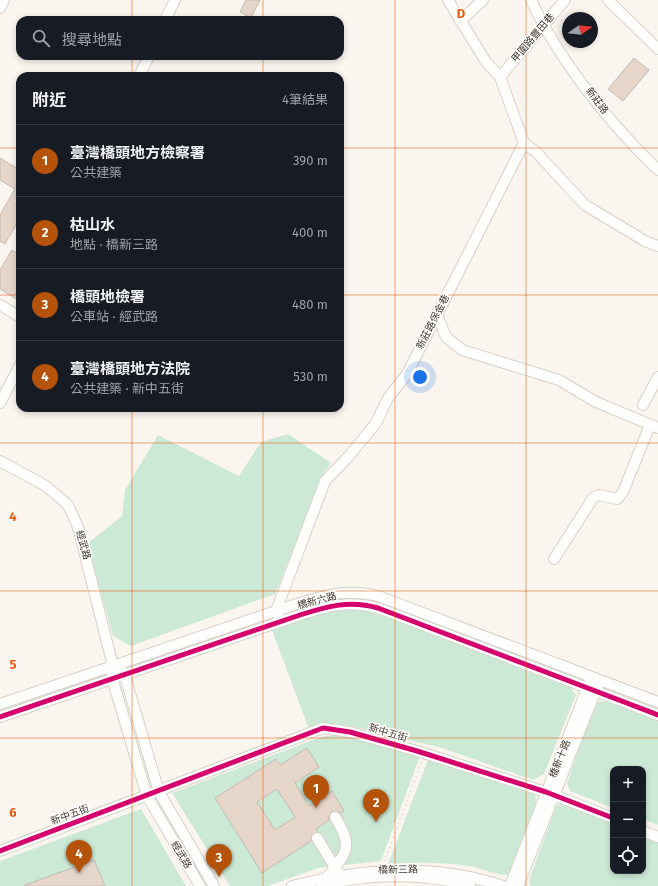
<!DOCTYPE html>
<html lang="zh-TW">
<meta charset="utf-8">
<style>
body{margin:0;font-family:"Fira Sans","Noto Sans TC",sans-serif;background:#20242c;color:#f1f3f6}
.controls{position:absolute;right:12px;bottom:12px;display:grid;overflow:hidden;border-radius:8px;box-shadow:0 2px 6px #0003}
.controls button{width:36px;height:36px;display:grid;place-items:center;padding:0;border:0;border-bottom:1px solid #363941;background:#171b24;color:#f1f3f6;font:20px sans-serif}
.compass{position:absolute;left:562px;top:12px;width:36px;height:36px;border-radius:50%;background:#171b24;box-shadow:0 2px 6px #0003;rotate:76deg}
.you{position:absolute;left:420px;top:377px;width:14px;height:14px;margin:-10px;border:3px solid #fff;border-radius:50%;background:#1a73e8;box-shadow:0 0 0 6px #1a73e833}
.badge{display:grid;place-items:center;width:26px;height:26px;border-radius:50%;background:#b45309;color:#fff;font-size:13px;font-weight:700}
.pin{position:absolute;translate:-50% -33px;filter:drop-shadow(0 1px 2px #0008)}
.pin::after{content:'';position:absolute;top:21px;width:14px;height:12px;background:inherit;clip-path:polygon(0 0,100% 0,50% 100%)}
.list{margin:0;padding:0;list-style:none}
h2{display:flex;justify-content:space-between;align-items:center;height:52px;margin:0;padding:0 16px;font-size:17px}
h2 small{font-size:13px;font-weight:400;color:#9ea1a6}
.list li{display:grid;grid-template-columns:26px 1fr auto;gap:12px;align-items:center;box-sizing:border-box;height:72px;padding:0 16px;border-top:1px solid #363941}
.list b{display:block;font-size:15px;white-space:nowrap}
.list p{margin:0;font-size:13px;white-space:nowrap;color:#9ea1a6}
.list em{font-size:13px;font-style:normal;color:#9ea1a6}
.icon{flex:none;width:22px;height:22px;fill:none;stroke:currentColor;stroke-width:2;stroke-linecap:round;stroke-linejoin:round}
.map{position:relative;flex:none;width:658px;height:886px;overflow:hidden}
.search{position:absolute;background:#171b24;box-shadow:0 2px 6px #0003;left:16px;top:16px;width:328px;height:44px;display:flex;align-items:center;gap:10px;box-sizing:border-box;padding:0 14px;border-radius:12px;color:#9ea1a6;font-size:15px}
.panel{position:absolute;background:#171b24;box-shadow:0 2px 6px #0003;left:16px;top:72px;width:328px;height:340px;border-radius:12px}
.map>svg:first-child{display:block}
</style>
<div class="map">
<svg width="658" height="886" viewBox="0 0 658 886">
<rect width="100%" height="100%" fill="#faf5ef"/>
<g fill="#cce9d6">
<polygon points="288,434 331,463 324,473 275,594 131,646 113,636 87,544 122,516 125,490 158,435 239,476 261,442"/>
<polygon points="337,609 359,609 386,617 474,648 570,687 576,695 544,774 533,780 442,748 351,726 323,724 309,729 272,630 315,614"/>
<polygon points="607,701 658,720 658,825 643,819 643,769 613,769 613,808 570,791 567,783 582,740 598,702"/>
<polygon points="346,735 420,756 381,861 318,868 268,886 230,886 172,793 324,736"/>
<path d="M428,760L535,794L536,803L508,875C494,875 482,868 469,866C441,862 416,862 388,864Z"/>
<polygon points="562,803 613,824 613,871 643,871 643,836 658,842 658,886 531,886 529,880 556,807"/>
<polygon points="141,809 186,886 0,886 0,861"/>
</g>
<g fill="#e6d6c9" stroke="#c1bab4" fill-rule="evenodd">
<polygon points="246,0 260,0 251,18 240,12"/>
<polygon points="634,58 649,70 623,101 608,89"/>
<polygon points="0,158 20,170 20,218 5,244 0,241 0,215 15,189 0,180"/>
<polygon points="12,250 20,255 20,301 0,289 0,270"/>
<path d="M307,748L319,767L295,783L309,806L332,791L344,811L340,813L335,811L331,812L329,817V820L316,829L318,832L312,835L311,841L262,873L215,798L276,759L280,765ZM277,789L295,817L275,830L257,802Z"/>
<polygon points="94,860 105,886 25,886 25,885"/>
</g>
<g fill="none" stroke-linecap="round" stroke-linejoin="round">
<g stroke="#d7d0c9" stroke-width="12">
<g id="minor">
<polyline points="448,0 486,62 500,77 524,143 536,152 585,205 645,241 658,246"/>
<path d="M531,0C558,59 611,125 658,170"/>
<polyline points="608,0 658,49"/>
<polyline points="0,8 4,0"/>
<polyline points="165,20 175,0"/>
<polyline points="460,21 483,0"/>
<polyline points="139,76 149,56"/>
<polyline points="500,77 565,0"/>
<polyline points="0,305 20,317"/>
<polyline points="437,315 446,337 462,350 559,380 596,402 658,428"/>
<polyline points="0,403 20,365"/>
<polyline points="643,405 658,377"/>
<polyline points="0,461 46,486 68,505 78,527 113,666 112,678 147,796 200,886"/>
<polyline points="554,559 593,498 599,495 617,499 623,492 650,425"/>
<polyline points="278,615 276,611 325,481 349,456 376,423 388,398 407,374 524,143"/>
<polyline points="120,671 124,673 159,792 214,886"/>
<path d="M0,704L297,604C329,594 345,589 378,596L658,702"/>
<path d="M0,717L300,615C328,606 350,600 378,608L658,715"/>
<polyline points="643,831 658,837"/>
<polyline points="317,838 338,872"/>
<polyline points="0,851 323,728 350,732 417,751 546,792 613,818"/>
<path d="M327,877C348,852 353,846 335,817"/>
<path d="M292,886C363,868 433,863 503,886"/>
<path d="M322,886C368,873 424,873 470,886"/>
<polyline points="510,886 590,681"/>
<polyline points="518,886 598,685"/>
</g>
</g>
<polyline stroke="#e0dfdc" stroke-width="1.5" stroke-dasharray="2 3" stroke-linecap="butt" points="384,862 422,761"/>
<use href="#minor" stroke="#fefefd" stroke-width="10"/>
<g stroke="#fff" stroke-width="8">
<g id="cycleway">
<path d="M0,717L300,615C328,606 350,600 378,608L658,715"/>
<polyline points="0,851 323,728 350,732 417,751 546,792 613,818"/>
</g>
</g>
<use href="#cycleway" stroke="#d6006c" stroke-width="5"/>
</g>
<path fill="none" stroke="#e8590c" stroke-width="1" stroke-opacity="0.55" d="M132,0V20M263,0V20M395,0V886M526,0V886M132,56V76M263,56V76M0,148H20M340,148H658M0,295H20M340,295H658M132,408V886M263,408V886M0,443H658M0,591H658M0,738H658"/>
<g text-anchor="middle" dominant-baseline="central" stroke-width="3" stroke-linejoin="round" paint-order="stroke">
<g font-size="10" fill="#40372d" stroke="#fff">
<text transform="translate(533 38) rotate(-50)">甲圍路豐田巷</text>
<text transform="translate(597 101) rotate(53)">新莊路</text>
<text transform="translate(433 322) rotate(-63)">新莊路保金巷</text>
<text transform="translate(83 545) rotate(74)">經武路</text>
<text transform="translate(317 601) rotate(-15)">橋新六路</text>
<text transform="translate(388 733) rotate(16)">新中五街</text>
<text transform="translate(560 759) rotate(-68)">橋新十路</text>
<text transform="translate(70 815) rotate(-20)">新中五街</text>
<text transform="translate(181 855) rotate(59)">經武路</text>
<text transform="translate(398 870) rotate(-1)">橋新三路</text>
</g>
</g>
<g font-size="13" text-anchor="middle" font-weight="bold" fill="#e8590c" stroke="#fff" stroke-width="3" stroke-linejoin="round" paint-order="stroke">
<text x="461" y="18">D</text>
<text x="13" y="521">4</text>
<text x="13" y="669">5</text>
<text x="13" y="817">6</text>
</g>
</svg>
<div class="controls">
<button>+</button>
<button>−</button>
<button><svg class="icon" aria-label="locate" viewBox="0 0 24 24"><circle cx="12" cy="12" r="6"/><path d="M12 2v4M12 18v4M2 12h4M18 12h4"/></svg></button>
</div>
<svg class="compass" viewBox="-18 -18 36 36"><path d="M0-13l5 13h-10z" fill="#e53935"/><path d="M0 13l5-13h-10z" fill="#9ea1a6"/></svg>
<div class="you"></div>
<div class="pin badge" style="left:316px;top:808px">1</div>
<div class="pin badge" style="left:376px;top:822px">2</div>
<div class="pin badge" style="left:219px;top:877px">3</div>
<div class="pin badge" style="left:79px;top:873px">4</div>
<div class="search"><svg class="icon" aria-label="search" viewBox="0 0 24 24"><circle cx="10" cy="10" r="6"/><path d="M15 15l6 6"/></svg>搜尋地點</div>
<section class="panel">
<h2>附近<small>4筆結果</small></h2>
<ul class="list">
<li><span class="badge">1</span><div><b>臺灣橋頭地方檢察署</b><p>公共建築</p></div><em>390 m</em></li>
<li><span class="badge">2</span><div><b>枯山水</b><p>地點 · 橋新三路</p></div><em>400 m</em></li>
<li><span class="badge">3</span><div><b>橋頭地檢署</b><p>公車站 · 經武路</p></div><em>480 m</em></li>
<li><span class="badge">4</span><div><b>臺灣橋頭地方法院</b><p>公共建築 · 新中五街</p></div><em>530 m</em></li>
</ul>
</section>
</div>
